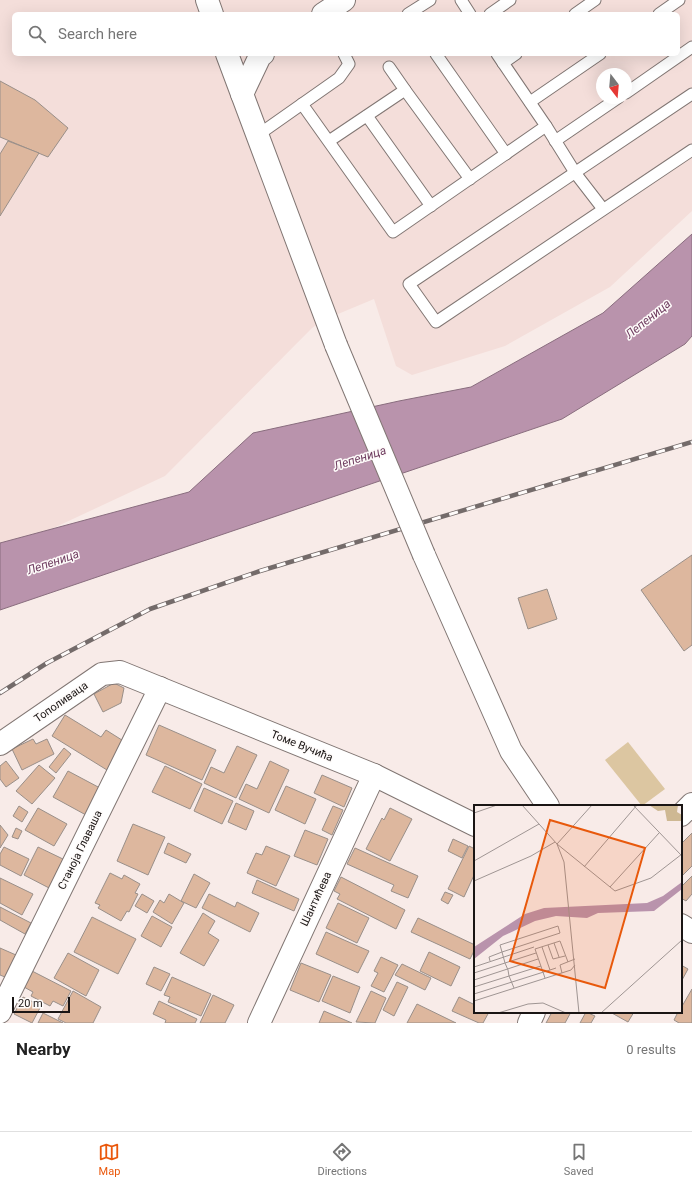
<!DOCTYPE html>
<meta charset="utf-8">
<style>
body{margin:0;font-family:Roboto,sans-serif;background:#f2f2f2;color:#222}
.compass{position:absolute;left:596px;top:68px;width:36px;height:36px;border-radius:50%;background:#fff;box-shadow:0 4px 16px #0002;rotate:164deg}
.scale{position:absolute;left:12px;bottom:10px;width:58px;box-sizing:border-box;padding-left:4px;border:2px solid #1a1514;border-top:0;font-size:11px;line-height:14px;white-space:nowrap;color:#1a1514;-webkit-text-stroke:3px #fefbfa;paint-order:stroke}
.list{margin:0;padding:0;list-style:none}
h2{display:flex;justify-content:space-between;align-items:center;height:52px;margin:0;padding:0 16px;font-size:17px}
h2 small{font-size:13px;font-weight:400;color:#767676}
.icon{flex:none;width:22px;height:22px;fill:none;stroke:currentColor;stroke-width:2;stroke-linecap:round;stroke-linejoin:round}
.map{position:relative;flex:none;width:692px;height:1023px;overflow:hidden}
.search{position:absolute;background:#fff;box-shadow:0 4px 16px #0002;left:12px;right:12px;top:12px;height:44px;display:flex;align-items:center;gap:10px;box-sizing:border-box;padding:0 14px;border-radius:6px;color:#767676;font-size:15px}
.sheet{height:108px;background:#fff}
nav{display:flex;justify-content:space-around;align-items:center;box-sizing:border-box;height:56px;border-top:1px solid #e0e0e0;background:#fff;font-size:11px;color:#767676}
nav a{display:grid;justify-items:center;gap:2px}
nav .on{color:#ea580c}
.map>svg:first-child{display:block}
</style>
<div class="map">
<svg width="692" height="1023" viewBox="0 0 692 1023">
<rect width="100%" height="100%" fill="#f8ebe8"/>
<path fill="#f4deda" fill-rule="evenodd" d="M0,0H692V211L610,287L505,346L412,375L396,366L374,299L326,319L312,328L165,476L0,553ZM14,14H678V54H14ZM602,74H626V98H602Z"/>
<polygon fill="#dcc6a1" points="628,742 665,789 642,806 605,760"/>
<polygon fill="#b993ac" stroke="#896d7e" points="692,234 692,336 685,344 562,419 0,610 0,543 189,492 253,433 399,401 471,387 603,313"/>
<g fill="#ddb79e" stroke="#998f89">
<polygon points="0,81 35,100 68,128 48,157 0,137"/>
<polygon points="8,141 39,153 0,216 0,154"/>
<polygon points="692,555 692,645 684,651 641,590"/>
<polygon points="547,589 557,619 528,629 518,598"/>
<polygon points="114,683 124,688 121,703 103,712 94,694"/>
<polygon points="65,715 101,737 106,730 125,742 107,770 52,736"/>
<polygon points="159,725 216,750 202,780 146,755"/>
<polygon points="33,739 36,744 47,739 54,754 22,770 12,749"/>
<polygon points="237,746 257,755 236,798 204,783 211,767 224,773"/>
<polygon points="64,748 71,754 56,773 49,767"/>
<polygon points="6,761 19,778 6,787 0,779 0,766"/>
<polygon points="270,761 289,770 269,813 239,799 246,784 257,789"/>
<polygon points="39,765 55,778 32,804 16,791"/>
<polygon points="165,766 202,784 190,809 152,792"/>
<polygon points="68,771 100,788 86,815 53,797"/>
<polygon points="322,775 352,788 344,807 314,793"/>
<polygon points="286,786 316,799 305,824 275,810"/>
<polygon points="204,788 233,801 222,824 194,811"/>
<polygon points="236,803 254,811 246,830 228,822"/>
<polygon points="19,806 28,812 22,822 13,816"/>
<polygon points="333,806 343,810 332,835 322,830"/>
<polygon points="38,808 67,824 54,846 25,830"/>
<polygon points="390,808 412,819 390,861 366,849 382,818 384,820"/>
<polygon points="133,824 165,837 148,875 117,861"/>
<polygon points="0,825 8,835 0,848"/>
<polygon points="16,828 22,831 18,839 12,837"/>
<polygon points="305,830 328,839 317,865 294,856"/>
<polygon points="692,833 692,866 683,875 681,874 681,844"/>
<polygon points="453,839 468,846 462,858 448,851"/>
<polygon points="168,843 191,854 186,863 164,853"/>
<polygon points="266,846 290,856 276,886 247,873 256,853 262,855"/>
<polygon points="469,846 475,849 475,873 464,897 448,889"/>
<polygon points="4,847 29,859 21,876 0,865 0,854"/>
<polygon points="38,847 65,860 51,889 24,875"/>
<polygon points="355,848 418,876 408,898 391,891 394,885 347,864"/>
<polygon points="110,873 122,879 124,875 140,884 135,893 138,894 129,912 127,911 121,921 98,908 100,905 95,903"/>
<polygon points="194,874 210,883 196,908 181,901"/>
<polygon points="692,876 692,894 686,901 681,898 681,887"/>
<polygon points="341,877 405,910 396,929 337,899 340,894 334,891"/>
<polygon points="0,878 33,894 22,915 0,903"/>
<polygon points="257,880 299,899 294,911 252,893"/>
<polygon points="445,892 453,895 448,904 441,900"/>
<polygon points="142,894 154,901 147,913 135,906"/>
<polygon points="169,894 184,903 172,924 153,912 160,900 164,903"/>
<polygon points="209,894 235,907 237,902 259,913 250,932 202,908"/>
<polygon points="338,903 369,918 357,943 326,928"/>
<polygon points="0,907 31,923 25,934 0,920"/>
<polygon points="203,913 215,921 208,933 219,940 204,966 180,953"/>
<polygon points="152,916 172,927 161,947 141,936"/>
<polygon points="92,917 136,939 118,974 74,952"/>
<polygon points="418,918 475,945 475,949 470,959 411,932"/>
<polygon points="326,932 369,951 358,973 316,954"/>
<polygon points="0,948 16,955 5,977 0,975"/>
<polygon points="429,952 460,967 451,986 420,971"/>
<polygon points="68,953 99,970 86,996 54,978"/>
<polygon points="381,957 398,965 384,992 371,986 378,973 374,971"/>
<polygon points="301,963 331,975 319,1002 290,990"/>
<polygon points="402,964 431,978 425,990 395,975"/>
<polygon points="681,965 688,969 681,982"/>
<polygon points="154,967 170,974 161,991 146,984"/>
<polygon points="32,971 71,991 63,1006 53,1001 50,1006 31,996 33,992 24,987"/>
<polygon points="333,976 360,987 350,1013 322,1001"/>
<polygon points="172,977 211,994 201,1016 168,1002 170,997 164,995"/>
<polygon points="397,982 408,987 394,1016 383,1010"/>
<polygon points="692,989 692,1023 679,1023 674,1020 678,1012 681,1012 681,1008"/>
<polygon points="73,991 101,1007 93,1023 66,1023 58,1019"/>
<polygon points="371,991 386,998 375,1023 356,1022"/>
<polygon points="213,995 234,1005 225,1023 200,1023"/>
<polygon points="23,997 41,1006 32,1023 14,1014"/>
<polygon points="459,997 475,1005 475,1012 489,1012 483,1023 479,1023 452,1011"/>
<polygon points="159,1001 197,1019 195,1023 165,1023 166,1020 153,1014"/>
<polygon points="417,1004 456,1023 407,1023"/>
<polygon points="324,1011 352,1023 319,1023"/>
<polygon points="552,1012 571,1012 565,1023 546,1023"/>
<polygon points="586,1012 595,1016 591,1023 580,1023"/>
<polygon points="610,1012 634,1012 628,1022"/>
<polygon points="43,1013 63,1023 38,1023"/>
</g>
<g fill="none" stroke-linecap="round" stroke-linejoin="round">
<g stroke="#817673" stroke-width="13">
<g id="lane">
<polyline points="461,0 470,14"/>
<polyline points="408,14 430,0"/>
<polyline points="490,14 510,0"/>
<polyline points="575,14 595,0"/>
<polyline points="659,14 679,0"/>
<polyline points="436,54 506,154"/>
<polyline points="503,63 516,54"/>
<polyline points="389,67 405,90"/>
<polyline points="626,93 692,47"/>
<polyline points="692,94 409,284 436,322 692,150"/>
<polyline points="530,102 600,54"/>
<polyline points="302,104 393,232 546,126 497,54"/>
<polyline points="367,116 431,206"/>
<polyline points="546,126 576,174 603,209"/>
<polyline points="258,135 339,78 349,64 344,54"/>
<polyline points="329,141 405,90 470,179"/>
<polyline points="555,141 618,98"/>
</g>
</g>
<g stroke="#817673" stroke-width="24">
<g id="street">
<polyline points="207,0 212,14"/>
<polyline points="323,14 344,0"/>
<polyline points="227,54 336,345"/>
<polyline points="242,94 260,56 263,54"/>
<polyline points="424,555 511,751 548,806"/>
<polyline points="0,744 102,674 120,672 374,775 475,825"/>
<polyline points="681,815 692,804"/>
<polyline points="681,925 692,932"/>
<polyline points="0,1012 160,688"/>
<polyline points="259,1023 374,775"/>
<polyline points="529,1023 534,1012"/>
</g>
</g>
<use href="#lane" stroke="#fff" stroke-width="11"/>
<use href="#street" stroke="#fff" stroke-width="22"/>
<g stroke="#746b6a" stroke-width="4.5">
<polyline id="rail" points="0,693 47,663 150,609 260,571 692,442"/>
</g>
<use href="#rail" stroke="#fefbfa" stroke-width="3" stroke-dasharray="9" stroke-linecap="butt"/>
<g stroke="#817673" stroke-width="24" stroke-linecap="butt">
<polyline id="street-bridge" points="336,345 424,555"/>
</g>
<use href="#street-bridge" stroke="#fff" stroke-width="22"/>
</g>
<g text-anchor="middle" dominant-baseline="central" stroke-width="3" stroke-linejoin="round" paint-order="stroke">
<g font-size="11" fill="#1a1514" stroke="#fefbfa">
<text transform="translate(61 702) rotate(-35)">Тополиваца</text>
<text transform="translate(302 746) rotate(22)">Томе Вучића</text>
<text transform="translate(80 850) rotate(-64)">Станоја Главаша</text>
<text transform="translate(316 899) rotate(-65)">Шантићева</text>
</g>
<g font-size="12" font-style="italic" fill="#703e61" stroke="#fefbfa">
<text transform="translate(648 319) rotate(-39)">Лепеница</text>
<text transform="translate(360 458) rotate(-18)">Лепеница</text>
<text transform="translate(53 562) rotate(-19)">Лепеница</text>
</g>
</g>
<g transform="translate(474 805)">
<rect width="208" height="208" fill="#f8ebe8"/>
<path d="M175,0H204L203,7L208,10V16H193L191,5L184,6Z" fill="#ceb893"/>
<path d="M208,77V84L180,106L124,108L113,113L82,111L61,116L29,131L0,154V142L51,109L70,103L173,98L189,91Z" fill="#b993ac"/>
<path fill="none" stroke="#9f9593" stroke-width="1" d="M48,0L83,39L90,57L105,208M118,0L83,39L141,86L177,73L208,49M159,0L207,50M0,8L23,0M0,56L65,19M110,62L163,0M0,76L57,51L81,37M136,82L185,28M80,138L85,152M74,140L79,154L91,151M68,142L76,165L82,163M16,156L15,152L28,147L86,128L84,121L26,140L28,147L31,158L34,165L35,171L40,183M0,162L60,142M0,168L62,148M88,168L86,160L101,154M71,173L61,144L86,136L94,157M0,175L64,154M0,182L67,161M0,189L76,165M0,196L97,165L101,160M24,208L54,199L69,198L92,208M127,208L208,135"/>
<path fill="#e8590c" fill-opacity="0.15" stroke="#e8590c" stroke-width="2" d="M76,15L171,43L131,183L36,156Z"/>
<rect width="208" height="208" fill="none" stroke="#1a1514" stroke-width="2"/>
</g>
</svg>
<svg class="compass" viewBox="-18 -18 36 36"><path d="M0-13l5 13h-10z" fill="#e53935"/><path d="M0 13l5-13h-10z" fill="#767676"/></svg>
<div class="scale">20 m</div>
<div class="search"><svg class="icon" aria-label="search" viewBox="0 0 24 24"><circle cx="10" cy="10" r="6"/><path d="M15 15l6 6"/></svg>Search here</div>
</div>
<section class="sheet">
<h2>Nearby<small>0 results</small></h2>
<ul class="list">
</ul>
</section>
<nav>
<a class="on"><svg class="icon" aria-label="map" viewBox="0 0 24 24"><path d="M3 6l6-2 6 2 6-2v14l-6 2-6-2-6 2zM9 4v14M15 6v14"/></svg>Map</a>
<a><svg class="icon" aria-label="directions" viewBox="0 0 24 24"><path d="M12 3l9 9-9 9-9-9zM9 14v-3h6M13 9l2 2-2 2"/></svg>Directions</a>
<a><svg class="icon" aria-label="saved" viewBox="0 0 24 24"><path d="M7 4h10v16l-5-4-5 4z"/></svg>Saved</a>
</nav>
